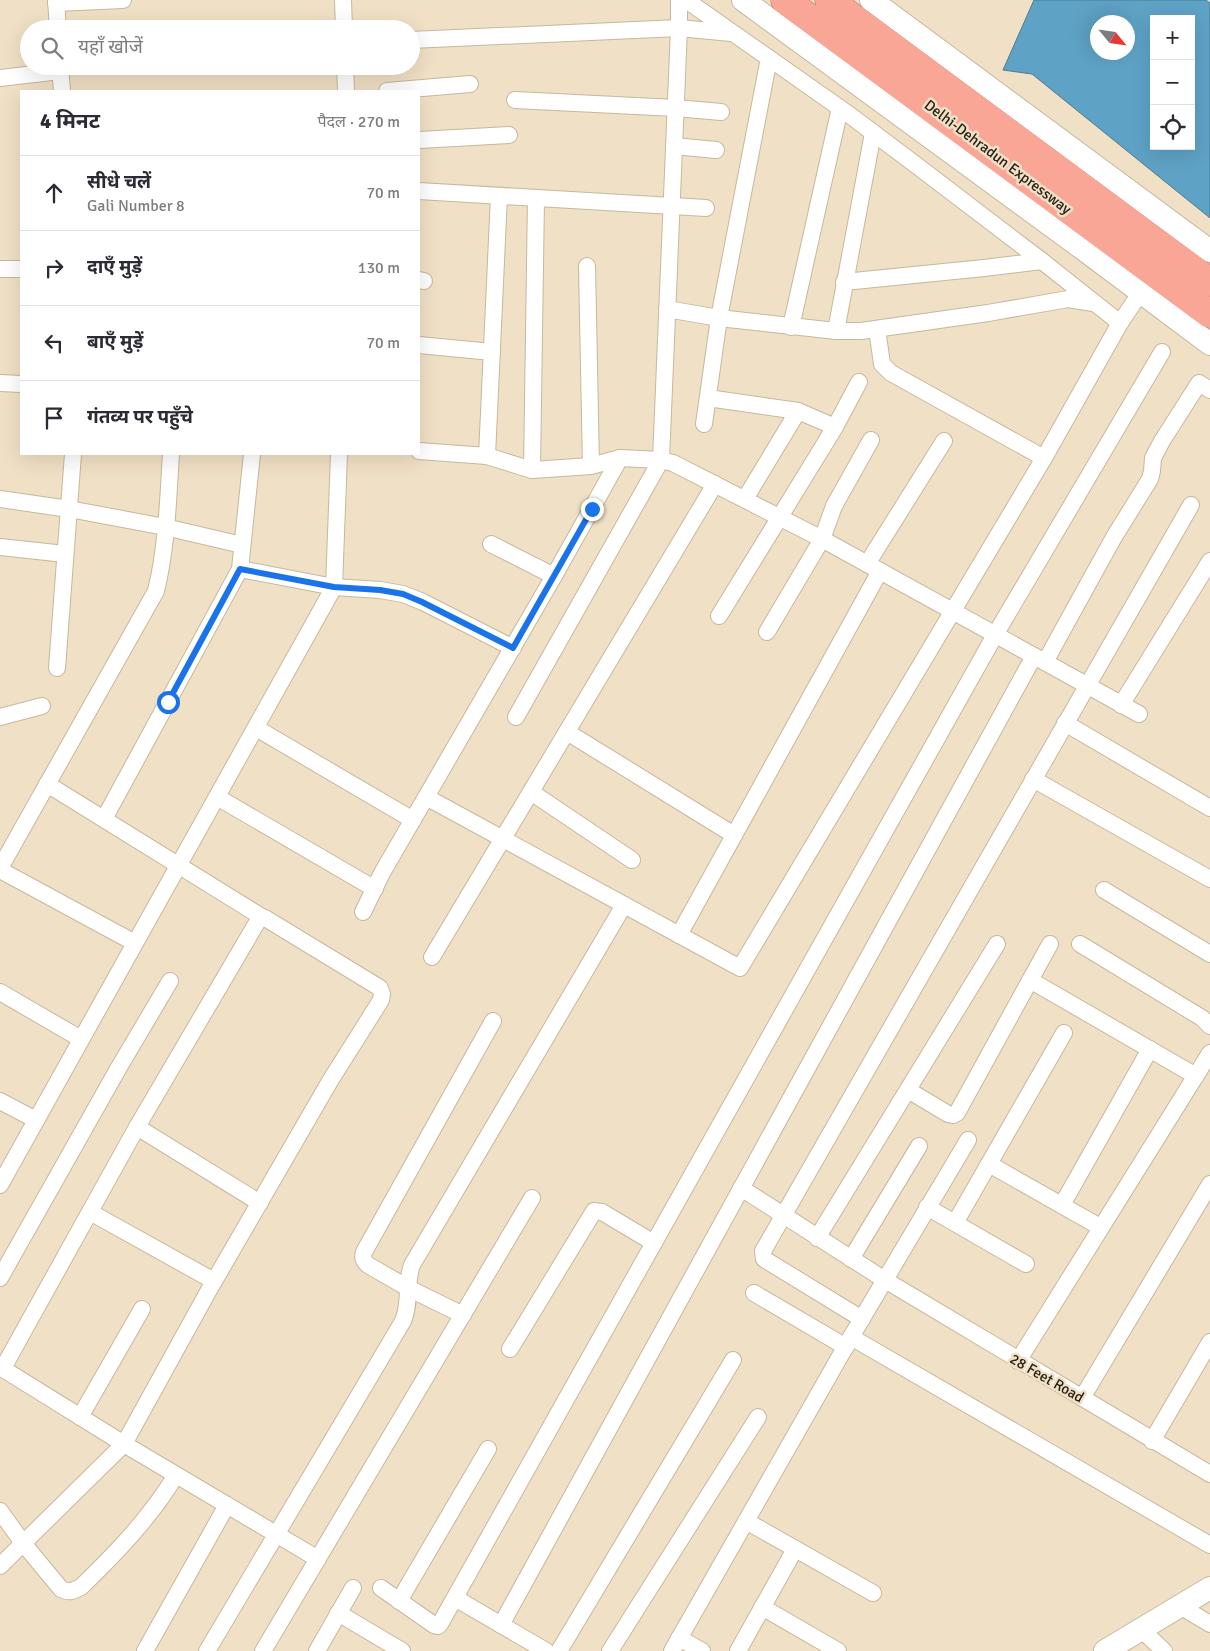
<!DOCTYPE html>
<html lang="hi">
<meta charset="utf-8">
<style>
body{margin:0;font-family:Signika,"Noto Sans Devanagari",sans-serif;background:#f7f7f7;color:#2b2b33}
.controls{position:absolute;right:15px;top:15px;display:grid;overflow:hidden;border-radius:0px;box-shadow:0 5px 20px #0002}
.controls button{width:45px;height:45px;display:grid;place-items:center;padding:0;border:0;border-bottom:1px solid #e1e1e2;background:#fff;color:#2b2b33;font:25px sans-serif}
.compass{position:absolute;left:1090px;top:15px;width:45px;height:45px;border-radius:50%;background:#fff;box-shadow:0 5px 20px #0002;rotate:119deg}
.stop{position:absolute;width:15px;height:15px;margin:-11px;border:4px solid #1a73e8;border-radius:50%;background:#fff}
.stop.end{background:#1a73e8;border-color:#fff;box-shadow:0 1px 5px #0008}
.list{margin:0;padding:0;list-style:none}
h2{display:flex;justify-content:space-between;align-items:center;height:65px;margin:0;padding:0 20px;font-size:21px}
h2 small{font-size:16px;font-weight:400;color:#7c7c81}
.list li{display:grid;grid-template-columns:32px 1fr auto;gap:15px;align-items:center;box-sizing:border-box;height:75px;padding:0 20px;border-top:1px solid #e1e1e2}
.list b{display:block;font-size:19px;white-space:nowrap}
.list p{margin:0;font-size:16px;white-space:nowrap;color:#7c7c81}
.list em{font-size:16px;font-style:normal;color:#7c7c81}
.icon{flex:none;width:28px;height:28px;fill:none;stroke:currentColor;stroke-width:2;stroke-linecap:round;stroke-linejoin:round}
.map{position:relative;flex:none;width:1210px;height:1651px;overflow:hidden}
.search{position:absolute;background:#fff;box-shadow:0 5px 20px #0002;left:20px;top:20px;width:400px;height:55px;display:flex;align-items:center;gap:12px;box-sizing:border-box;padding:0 18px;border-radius:28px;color:#7c7c81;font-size:19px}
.panel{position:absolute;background:#fff;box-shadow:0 5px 20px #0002;left:20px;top:90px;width:400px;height:365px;border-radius:0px}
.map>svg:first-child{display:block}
</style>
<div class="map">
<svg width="1210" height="1651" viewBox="0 0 1210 1651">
<rect width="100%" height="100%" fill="#f0e0c5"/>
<path fill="#5ea2c5" stroke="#4d7b90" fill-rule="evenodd" d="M1034,0H1206L1210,3V218L1032,74L1003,70ZM1154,19H1191V146H1154ZM1098,22H1128V52H1098Z"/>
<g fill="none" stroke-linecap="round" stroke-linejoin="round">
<g stroke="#c7b89d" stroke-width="18">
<g id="street">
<polyline points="56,0 58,29"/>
<polyline points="343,0 344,29"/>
<polyline points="686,0 847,113 916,165 1042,261 1120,323"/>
<polyline points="56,3 123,0"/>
<polyline points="411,40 679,28 731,33"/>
<polyline points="60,66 62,91"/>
<polyline points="345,66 346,91"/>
<polyline points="0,78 60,71"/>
<polyline points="387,91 470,84"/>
<polyline points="515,100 676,108 721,112"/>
<polyline points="419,140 509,135"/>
<polyline points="674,146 716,150"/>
<polyline points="419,191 706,208"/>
<polyline points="587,266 591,466"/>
<polyline points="0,269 21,269"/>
<polyline points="419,280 424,281"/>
<polyline points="844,282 984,268 1042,261"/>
<polyline points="667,309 719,318 836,331 861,331 988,313 1068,299 1093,303"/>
<polyline points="791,327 840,108"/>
<polyline points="877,329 882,364 891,373 1044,458"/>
<polyline points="836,331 873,133"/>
<polyline points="419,345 492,352"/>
<polyline points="0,383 21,384"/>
<polyline points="708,398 798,411 835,427"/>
<polyline points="704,424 719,318 769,58"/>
<polyline points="419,451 487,456 532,470 591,466 620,458 661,460 673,463 822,539 1139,714"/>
<polyline points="487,456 499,196"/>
<polyline points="532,470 536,198"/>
<polyline points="0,499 69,509 165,527 242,545"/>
<polyline points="745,499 798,411"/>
<polyline points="491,544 554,576"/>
<polyline points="0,547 65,554"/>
<polyline points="867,564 944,441"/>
<polyline points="240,569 334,587 380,590 403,594 423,602 513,648"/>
<polyline points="719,616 835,427 859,382"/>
<polyline points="767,632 822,539 834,506 871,440"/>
<polyline points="1045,662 1114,537 1150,479 1152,471 1153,458 1162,441 1199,383 1210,390"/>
<polyline points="57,668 73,454"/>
<polyline points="1121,705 1210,561"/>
<polyline points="0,717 42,706"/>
<polyline points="516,717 661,460 679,28 679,0"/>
<polyline points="1065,723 1210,808"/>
<polyline points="256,728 413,820"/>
<polyline points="567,732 734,835"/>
<polyline points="1033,779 1210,879"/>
<polyline points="47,784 262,917"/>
<polyline points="531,792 632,860"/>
<polyline points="217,797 375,889"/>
<polyline points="426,797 740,968 1044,458 1120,323 1141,292"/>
<polyline points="104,819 240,569 252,454"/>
<path d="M0,868L156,591C167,546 168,499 171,454"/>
<polyline points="0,870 135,943"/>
<polyline points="1104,890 1210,954"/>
<polyline points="363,912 382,873 554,576 620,458"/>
<polyline points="679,935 880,571"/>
<polyline points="1080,944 1202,1018 1210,1026"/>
<polyline points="432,957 715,484"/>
<polyline points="1030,980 1196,1076"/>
<polyline points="0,992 81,1039"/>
<polyline points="908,1090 948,1114 953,1115 957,1113 1050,944"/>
<polyline points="0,1101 36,1120"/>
<polyline points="137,1127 260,1203"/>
<polyline points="989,1164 1100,1227"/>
<polyline points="0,1185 334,587 339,454"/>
<polyline points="741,1188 885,1280 1210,1474"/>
<polyline points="1062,1205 1150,1049"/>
<polyline points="927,1207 1026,1264"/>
<polyline points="90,1212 214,1281"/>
<polyline points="955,1223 1064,1033"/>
<polyline points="817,1238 997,944"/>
<polyline points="851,1259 919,1146"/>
<polyline points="0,1278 118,1069 170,981"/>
<polyline points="754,1293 846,1347"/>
<path d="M463,1315L408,1288L368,1265C363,1261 362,1258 364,1252L493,1021"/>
<polyline points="862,1319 764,1259 763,1251 1191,505"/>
<polyline points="851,1337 1210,1545"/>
<polyline points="510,1349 594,1211 602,1212 654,1243"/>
<polyline points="1018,1361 1210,1053"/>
<polyline points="0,1367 124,1444 318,1559"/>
<polyline points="1082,1398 1210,1184"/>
<polyline points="80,1417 142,1309"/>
<polyline points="1152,1441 1210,1342"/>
<path d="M0,1511L23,1543L61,1589C69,1593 73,1591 81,1587C117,1552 150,1518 176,1475"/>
<polyline points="746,1521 873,1593"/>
<polyline points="0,1566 124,1444 209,1290 330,1081 381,1000 382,994 380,988 265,918 259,919 137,1127 3,1368"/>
<polyline points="381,1588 434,1625 438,1626 440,1624 995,635 1162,352"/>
<polyline points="455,1598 546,1651"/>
<polyline points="399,1601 488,1449"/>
<polyline points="1180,1606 1210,1624"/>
<polyline points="762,1607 838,1651"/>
<polyline points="338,1613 402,1651"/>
<polyline points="501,1625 1034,656"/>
<polyline points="1142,1630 1164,1651"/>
<polyline points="679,1638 702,1651"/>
<polyline points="145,1651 227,1505"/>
<path d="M207,1651L403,1321C411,1303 405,1283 412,1265L624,905"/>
<polyline points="263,1651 532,1198"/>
<polyline points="317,1651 353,1588"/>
<polyline points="559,1651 733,1360"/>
<polyline points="610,1651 758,1417"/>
<polyline points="672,1651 851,1337 968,1140"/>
<polyline points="738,1651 795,1549"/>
</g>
</g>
<g stroke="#c7b89d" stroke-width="24">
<g id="secondary">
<polyline points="743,0 1083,249 1210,344"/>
<polyline points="871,0 1210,251"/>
<polyline points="1105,1651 1210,1588"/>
</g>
</g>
<g stroke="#b07769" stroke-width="29">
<g id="highway">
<polyline points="785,0 1210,314"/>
<polyline points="829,0 1210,282"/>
</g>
</g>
<use href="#street" stroke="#fff" stroke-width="16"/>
<use href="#secondary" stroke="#fff" stroke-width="22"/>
<use href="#highway" stroke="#faa696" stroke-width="28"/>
</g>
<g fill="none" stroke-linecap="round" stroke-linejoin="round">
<polyline stroke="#1a73e8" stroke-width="6" points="168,702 240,569 334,587 380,590 403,594 422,602 513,648 592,509"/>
</g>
<g text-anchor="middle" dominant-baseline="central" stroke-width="5" stroke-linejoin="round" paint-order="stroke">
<g font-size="15" fill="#262016" stroke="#f0e0c5">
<text transform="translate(998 157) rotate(37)">Delhi-Dehradun Expressway</text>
<text transform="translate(1047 1378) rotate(30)">28 Feet Road</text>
</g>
</g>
</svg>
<div class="controls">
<button>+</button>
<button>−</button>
<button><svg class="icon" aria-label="locate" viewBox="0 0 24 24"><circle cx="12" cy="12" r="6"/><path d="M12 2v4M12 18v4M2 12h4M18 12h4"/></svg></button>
</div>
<svg class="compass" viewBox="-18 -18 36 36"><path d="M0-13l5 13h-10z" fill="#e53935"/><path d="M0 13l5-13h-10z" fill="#7c7c81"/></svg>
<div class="stop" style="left:168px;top:702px"></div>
<div class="stop end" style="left:592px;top:509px"></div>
<div class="search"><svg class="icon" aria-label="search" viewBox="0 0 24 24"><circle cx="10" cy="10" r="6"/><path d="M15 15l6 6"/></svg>यहाँ खोजें</div>
<section class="panel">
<h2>4 मिनट<small>पैदल · 270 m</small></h2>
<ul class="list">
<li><svg class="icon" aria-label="ahead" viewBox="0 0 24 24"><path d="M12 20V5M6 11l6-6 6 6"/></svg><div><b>सीधे चलें</b><p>Gali Number 8</p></div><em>70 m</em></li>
<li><svg class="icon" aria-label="right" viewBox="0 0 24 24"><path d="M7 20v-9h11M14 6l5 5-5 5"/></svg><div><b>दाएँ मुड़ें</b></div><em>130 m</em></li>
<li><svg class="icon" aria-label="left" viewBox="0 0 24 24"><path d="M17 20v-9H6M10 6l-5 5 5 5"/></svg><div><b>बाएँ मुड़ें</b></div><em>70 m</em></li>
<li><svg class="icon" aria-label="arrive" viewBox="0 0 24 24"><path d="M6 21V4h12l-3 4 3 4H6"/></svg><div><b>गंतव्य पर पहुँचे</b></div></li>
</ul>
</section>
</div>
